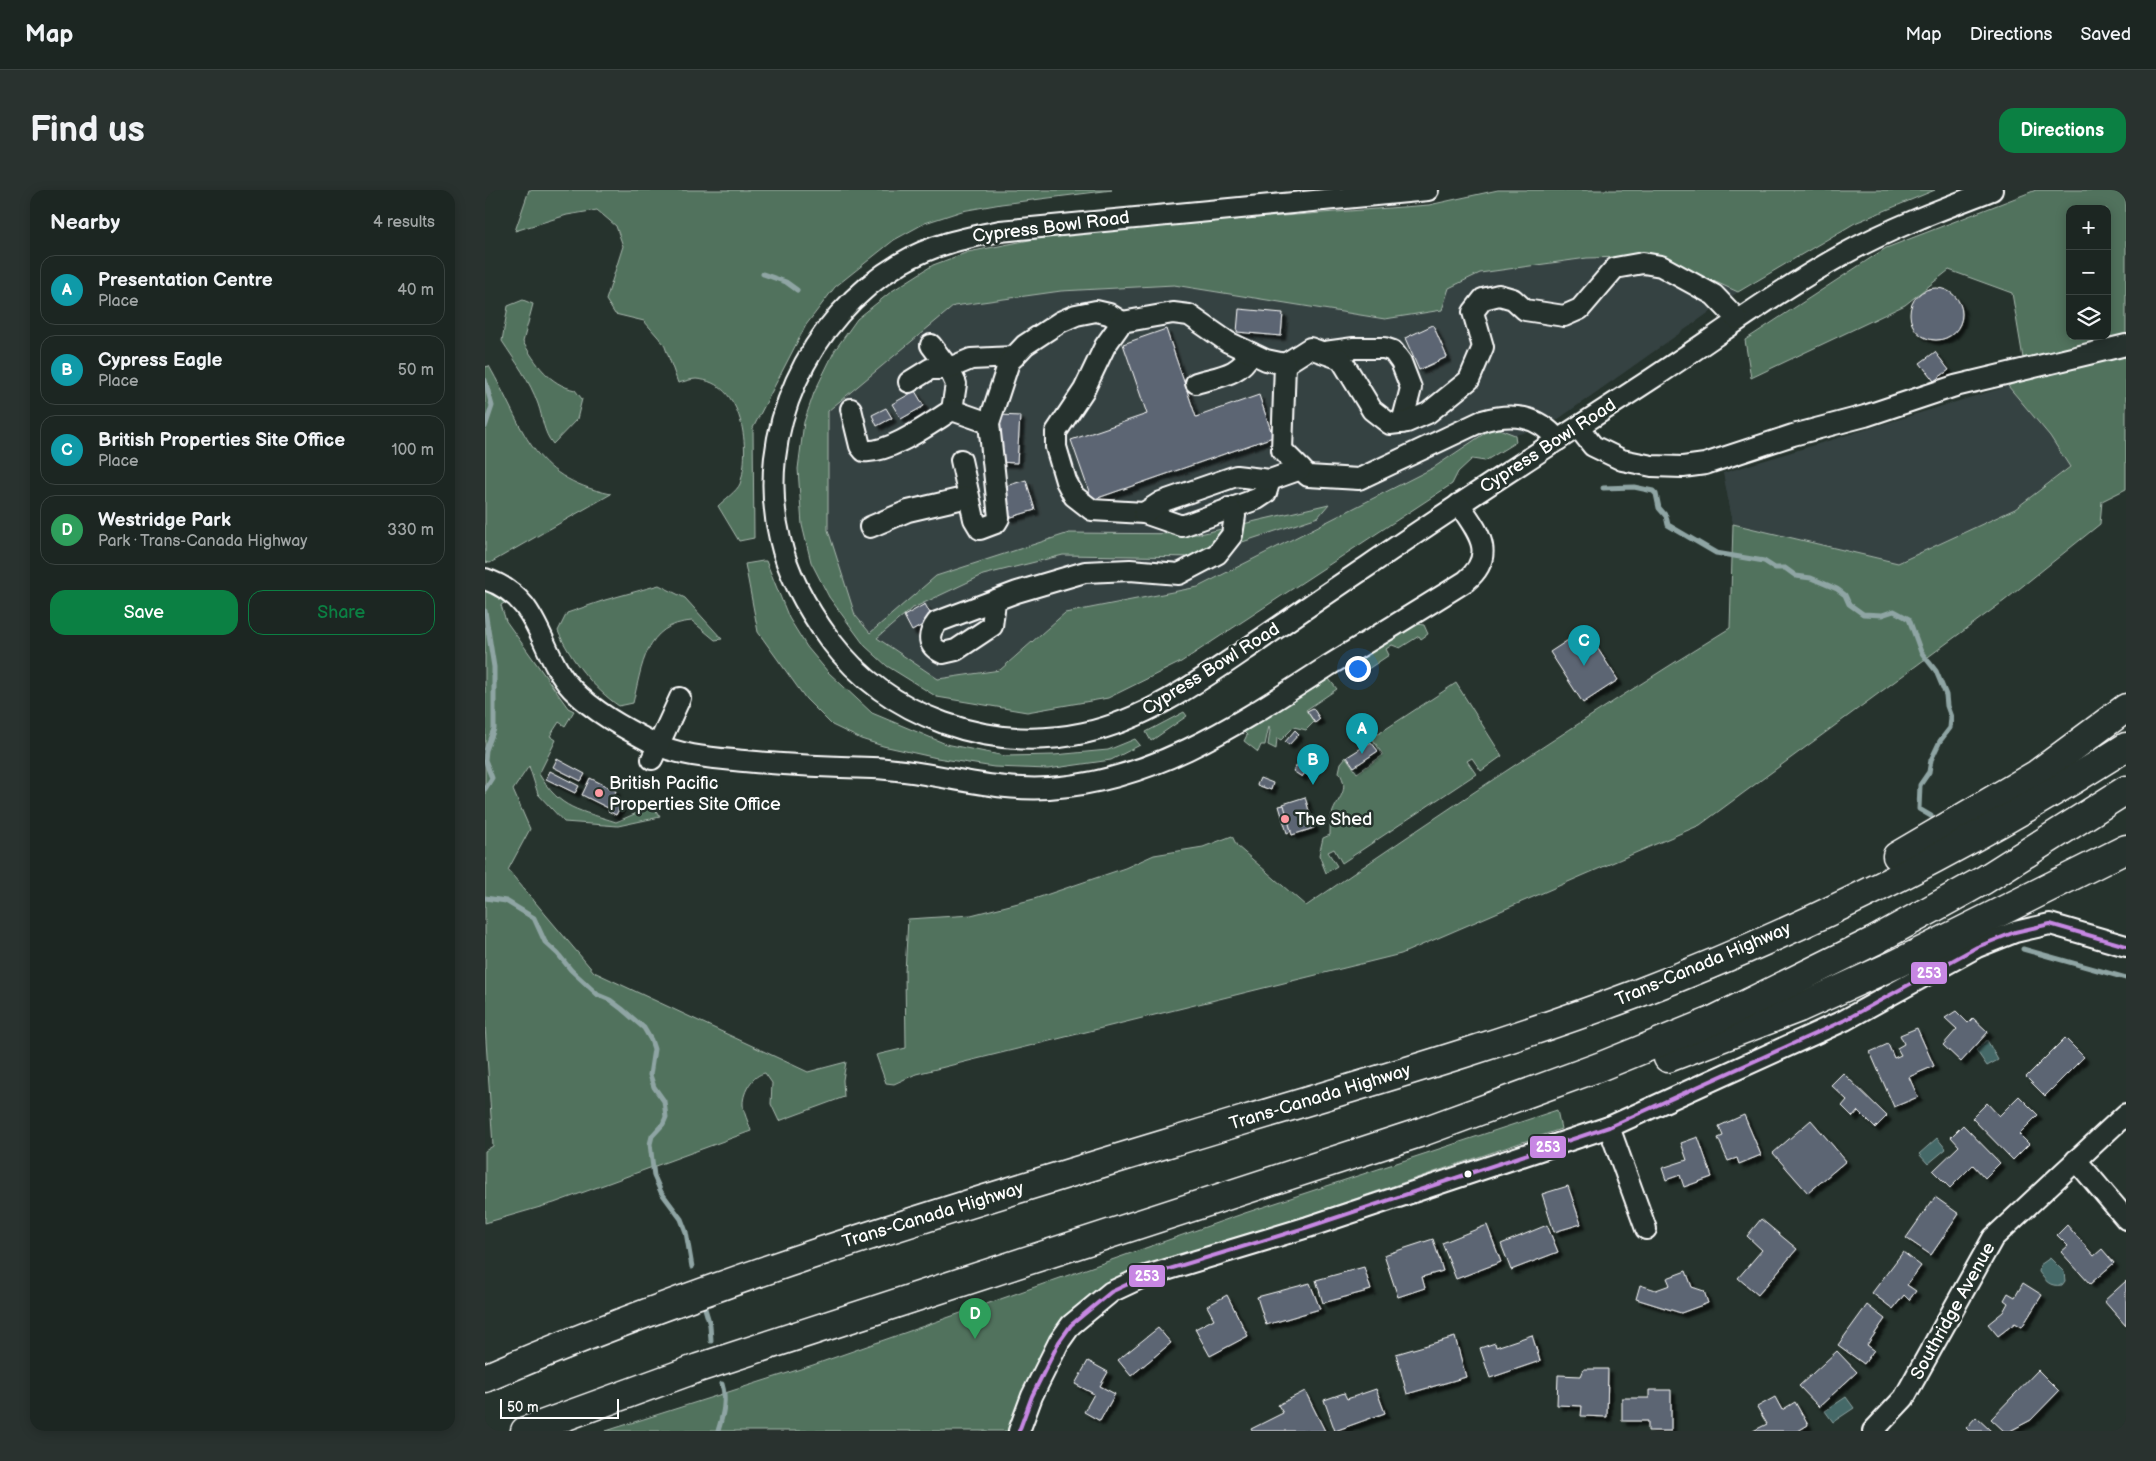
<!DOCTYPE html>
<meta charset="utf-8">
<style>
body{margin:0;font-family:"Balsamiq Sans",sans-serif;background:#29322f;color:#f1f3f6}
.controls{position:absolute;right:15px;top:15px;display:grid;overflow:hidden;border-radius:10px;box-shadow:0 2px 12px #0003}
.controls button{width:45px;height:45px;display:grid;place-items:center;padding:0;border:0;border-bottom:1px solid #3a4340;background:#1c2622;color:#f1f3f6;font:25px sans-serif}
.scale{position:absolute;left:15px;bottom:12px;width:119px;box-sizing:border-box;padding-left:5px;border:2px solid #fff;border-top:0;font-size:14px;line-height:18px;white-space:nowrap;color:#fff;-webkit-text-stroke:4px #26332d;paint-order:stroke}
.you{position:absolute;left:872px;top:478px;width:18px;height:18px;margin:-12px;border:4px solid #fff;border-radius:50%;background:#1a73e8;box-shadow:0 0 0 8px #1a73e833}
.badge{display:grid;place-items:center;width:32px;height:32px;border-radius:50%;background:#0b8043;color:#fff;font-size:16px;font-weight:700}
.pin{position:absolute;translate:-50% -41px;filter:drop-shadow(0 1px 2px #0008)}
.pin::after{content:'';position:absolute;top:26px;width:18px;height:15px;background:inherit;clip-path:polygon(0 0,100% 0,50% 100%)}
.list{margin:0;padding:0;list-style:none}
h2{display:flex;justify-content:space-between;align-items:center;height:65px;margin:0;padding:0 20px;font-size:21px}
h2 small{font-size:16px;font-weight:400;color:#a0a5a5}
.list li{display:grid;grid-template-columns:32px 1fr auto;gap:15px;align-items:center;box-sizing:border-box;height:70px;margin:0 10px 10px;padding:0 10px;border:1px solid #3a4340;border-radius:15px}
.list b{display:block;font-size:19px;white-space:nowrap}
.list p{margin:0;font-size:16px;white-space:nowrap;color:#a0a5a5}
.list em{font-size:16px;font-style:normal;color:#a0a5a5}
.actions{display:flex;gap:10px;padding:15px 20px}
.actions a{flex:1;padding:11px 0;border:1px solid #0b8043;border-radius:15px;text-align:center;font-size:18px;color:#0b8043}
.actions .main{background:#0b8043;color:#fff}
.icon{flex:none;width:28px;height:28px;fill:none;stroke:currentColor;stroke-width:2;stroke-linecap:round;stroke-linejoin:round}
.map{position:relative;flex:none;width:1641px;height:1241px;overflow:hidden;border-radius:15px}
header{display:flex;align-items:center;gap:30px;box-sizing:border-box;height:70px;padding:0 25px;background:#1c2622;border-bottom:1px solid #3a4340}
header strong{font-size:24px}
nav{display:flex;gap:28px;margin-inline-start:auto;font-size:18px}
.intro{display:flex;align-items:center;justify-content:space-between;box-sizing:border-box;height:120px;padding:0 30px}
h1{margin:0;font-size:35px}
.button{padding:12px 22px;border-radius:15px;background:#0b8043;color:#fff;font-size:18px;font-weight:700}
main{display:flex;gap:30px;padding:0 30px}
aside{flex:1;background:#1c2622;border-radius:15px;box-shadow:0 2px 12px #0003}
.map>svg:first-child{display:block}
</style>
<header>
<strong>Map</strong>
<nav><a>Map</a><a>Directions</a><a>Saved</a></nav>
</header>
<div class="intro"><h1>Find us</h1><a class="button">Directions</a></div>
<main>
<aside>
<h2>Nearby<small>4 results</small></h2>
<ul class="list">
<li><span class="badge" style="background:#0f9aa8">A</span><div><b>Presentation Centre</b><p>Place</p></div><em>40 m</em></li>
<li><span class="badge" style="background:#0f9aa8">B</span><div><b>Cypress Eagle</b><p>Place</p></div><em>50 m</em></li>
<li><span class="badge" style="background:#0f9aa8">C</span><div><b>British Properties Site Office</b><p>Place</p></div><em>100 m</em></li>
<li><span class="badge" style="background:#2e9e5b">D</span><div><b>Westridge Park</b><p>Park · Trans-Canada Highway</p></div><em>330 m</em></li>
</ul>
<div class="actions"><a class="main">Save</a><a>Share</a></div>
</aside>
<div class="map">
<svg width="1641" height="1241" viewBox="0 0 1641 1241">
<defs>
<filter id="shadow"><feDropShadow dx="4.5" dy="4.5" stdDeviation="1" flood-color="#0009"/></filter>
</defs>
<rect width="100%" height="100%" fill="#26332d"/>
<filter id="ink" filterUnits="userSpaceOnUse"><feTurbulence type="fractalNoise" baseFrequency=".02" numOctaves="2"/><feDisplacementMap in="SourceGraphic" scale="10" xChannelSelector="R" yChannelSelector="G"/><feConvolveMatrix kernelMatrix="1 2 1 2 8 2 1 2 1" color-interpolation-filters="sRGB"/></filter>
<g filter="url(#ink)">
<g fill="#364242">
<polygon points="1173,66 1253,102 1062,237 1030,245 1009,237 948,278 713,397 580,423 515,479 453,489 385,443 370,425 343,340 343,221 469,116 576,101 689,95 900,129 995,83 1102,68"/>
<polygon points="1523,196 1565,246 1585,276 1530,319 1413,373 1248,334 1238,283"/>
</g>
<g fill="#51725d" stroke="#a8b8ae" fill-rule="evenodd">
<path d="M44,0H627L516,14L477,21L440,33L409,50L350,97L321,135L268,238L269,348L254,351L233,316C239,310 252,301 255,294C266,259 259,192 211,189C206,189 198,192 193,193L179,154L159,131L130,124L121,110L138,56L131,36L112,20L82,25L30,41Z"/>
<polygon points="1013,0 1450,0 1370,33 1253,102 1173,66 1102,68 995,83 964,98 957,120 900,129 689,95 576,101 469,116 343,221 343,340 370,425 385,443 451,386 584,343 715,344 844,314 833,327 712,367 578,365 498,385 426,419 392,448 453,489 515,480 580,423 713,397 948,278 1009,237 1030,245 1031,252 1000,271 987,269 973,282 967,294 696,472 623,508 542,522 452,507 402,476 380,456 344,407 326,372 317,335 313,279 319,232 329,203 350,160 372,129 407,101 448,75 483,62 560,47 691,34 944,15"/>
<path d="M1551,0H1641V147L1538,168L1527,103L1464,80L1420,115L1266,188L1260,150L1401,58ZM1585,19H1622V146H1585Z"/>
<path d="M38,110L48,114L38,152C51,174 64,194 90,200L97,209L92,229L68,254C58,242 58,228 53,214C45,191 30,171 17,151L23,116Z"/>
<path d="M1641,165V299L1617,311L1615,334L1519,411L1215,635L916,764L431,884L409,894L401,893L391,865L421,858L420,782L423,729L486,725L549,709L640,678L669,665L718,657L747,646L752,656L821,716C960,620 1101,527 1245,438L1248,334L1413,373L1530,319L1585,277L1565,246L1523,196L1549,186Z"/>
<path d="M4,176C40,239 44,287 126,304L5,373L0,372V177Z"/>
<polygon points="278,371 281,371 304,428 322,457 343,482 387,523 461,554 520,566 569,565 623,560 650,549 655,555 626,570 563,579 509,577 452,568 398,556 376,549 347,535 321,509 273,442 260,374"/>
<path d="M174,395L200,408L237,449L230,450L207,431C160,434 157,476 148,513L134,516C109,499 85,469 73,441L82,423L120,410Z"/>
<path d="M0,400L21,412L16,415L21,431L83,518L89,521L80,536L74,532L65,546L71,550L54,584C75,620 95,620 131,632L168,616L175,627L133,636L79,632L53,604L44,576L28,600L45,639L23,680L109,782L323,882L361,872L358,890L359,907L294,931L286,914L287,893L280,883C268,885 258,901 258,914C258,922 264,933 266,941L69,1013L0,1033V961L8,956L0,836Z"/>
<polygon points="932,434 939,435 943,444 936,449 934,446 915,458 907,455 901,459 904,465 868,489 861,478"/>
<polygon points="844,489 852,499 821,520 829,532 821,540 809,537 796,550 792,548 791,559 783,555 785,541 784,536 780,555 776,555 773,562 759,551 762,545 759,542"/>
<path d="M971,493L1017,566L996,581L987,568L982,571L991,584L857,673L849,659L843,662L852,676L841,683L834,665L838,648L845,645C845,638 845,631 847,624C852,608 866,601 854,582L856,573L861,567L872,583L898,565L887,548Z"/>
<polygon points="699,522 702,526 666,551 661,542"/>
<polygon points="1072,920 1076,939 699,1067 604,1113 527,1241 121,1241 328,1175 760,1023"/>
</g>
<g fill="#446967" stroke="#8fa5a4">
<polygon points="1502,850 1513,870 1502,876 1491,860"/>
<polygon points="1452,948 1461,959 1443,974 1434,964"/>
<path d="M1565,1068L1579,1082L1580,1091L1577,1095C1564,1097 1561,1091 1554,1082L1555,1075Z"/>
<polygon points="1361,1207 1369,1218 1348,1232 1340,1221"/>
</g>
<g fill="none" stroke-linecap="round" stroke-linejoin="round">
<g stroke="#8fa5a4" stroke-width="5">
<polyline points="278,84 301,92 312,100"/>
<polyline points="0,190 7,216 0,237"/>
<polyline points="1118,298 1149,297 1168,301 1171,304 1174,318 1181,326 1183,335 1231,363 1279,371 1290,378 1300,378 1311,386 1326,388 1352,399 1360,405 1364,414 1378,424 1397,425 1409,421 1424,429 1436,462 1451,481 1461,505 1462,516 1466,527 1465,538 1455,551 1446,570 1444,582 1435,595 1434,619 1446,626"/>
<polyline points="0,421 9,477 9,539 1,560 0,570 7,588 0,599"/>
<polyline points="0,708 21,711 49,728 60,752 73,764 86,780 113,805 125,810 137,819 159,838 166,850 169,859 165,885 169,897 179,911 181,927 178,934 167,946 165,954 169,986 176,1002 196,1029 201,1042 207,1077"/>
<polyline points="1538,759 1641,788"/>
<polyline points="218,1112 225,1135 226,1151"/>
<path d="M233,1241C238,1225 242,1210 237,1194"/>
</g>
</g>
<g fill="#5c6573" stroke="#fff" filter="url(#shadow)">
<circle cx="1451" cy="124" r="26"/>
<polygon points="754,119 798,123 796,146 752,142"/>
<polygon points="948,135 962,167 934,180 920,148"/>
<polygon points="681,139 711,227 774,205 788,247 607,310 586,250 662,224 638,154"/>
<polygon points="1450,162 1464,180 1449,191 1435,173"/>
<polygon points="430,201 439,216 416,229 407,214"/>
<polygon points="401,218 407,228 392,236 387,225"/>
<polygon points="515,225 535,226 532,273 513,272"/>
<polygon points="541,290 550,320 523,328 514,298"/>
<polygon points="440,414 448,429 427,441 419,426"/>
<polygon points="1100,439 1133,490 1098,513 1065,462"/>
<polygon points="828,518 835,529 830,533 822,521"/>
<polygon points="810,540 814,544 804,555 800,552"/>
<polygon points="886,552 893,561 869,577 862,567"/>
<polygon points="825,556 834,563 817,587 808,581"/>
<polygon points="72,569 100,584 96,591 68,577"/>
<polygon points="65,581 94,596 90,603 61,589"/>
<polygon points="105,588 131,601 123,618 97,605"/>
<polygon points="775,588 788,593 786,600 772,595"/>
<polygon points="820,607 829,638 807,645 798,614"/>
<polygon points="130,609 137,613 131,625 123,621"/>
<polygon points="799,615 806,641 802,643 794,616"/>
<polygon points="1471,821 1483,833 1488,828 1503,842 1476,872 1458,855 1472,839 1460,828"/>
<polygon points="1432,838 1449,876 1424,887 1433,907 1409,917 1385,862 1403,854 1409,868 1416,865 1412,858 1419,854 1415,845"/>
<polygon points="1580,848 1599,867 1560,906 1541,887"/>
<polygon points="1358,883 1402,926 1390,938 1373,921 1368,927 1357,916 1362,910 1346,895"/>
<polygon points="1534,906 1553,925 1534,944 1544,954 1528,970 1487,928 1502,913 1514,926"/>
<polygon points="1259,925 1276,965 1254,974 1252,968 1243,971 1233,948 1238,946 1234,936"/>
<polygon points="1326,930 1361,971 1323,1003 1288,963"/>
<polygon points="1478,935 1515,973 1500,988 1488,975 1465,998 1448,981 1474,956 1466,947"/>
<polygon points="1213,947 1227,987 1199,997 1195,985 1181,990 1177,978 1202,970 1196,953"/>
<polygon points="1083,996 1096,1034 1069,1042 1057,1004"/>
<polygon points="1450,1007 1474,1024 1446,1065 1421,1048"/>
<polygon points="1276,1029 1312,1059 1273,1105 1253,1088 1277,1060 1262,1046"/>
<polygon points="1002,1035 1016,1072 971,1089 957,1053"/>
<polygon points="1062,1035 1073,1062 1026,1080 1016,1054"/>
<polygon points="1582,1035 1609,1066 1617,1059 1629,1073 1605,1094 1576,1062 1583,1056 1572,1045"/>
<polygon points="948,1049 958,1081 937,1087 940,1098 913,1107 899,1065"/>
<polygon points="1418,1062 1436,1076 1422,1095 1431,1101 1424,1110 1419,1105 1408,1119 1387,1103"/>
<polygon points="879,1077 886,1100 838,1113 831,1090"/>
<polygon points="1201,1081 1207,1097 1219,1101 1223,1113 1196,1123 1151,1109 1155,1095 1171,1100 1185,1095 1182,1088"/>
<polygon points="1641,1091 1641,1136 1619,1111"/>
<polygon points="825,1093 835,1119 781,1135 772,1107"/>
<polygon points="1538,1093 1557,1105 1537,1137 1530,1133 1513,1146 1503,1134 1518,1122 1523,1113 1519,1110 1523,1103 1530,1107"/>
<polygon points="742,1105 763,1146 725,1166 710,1139 729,1129 722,1116"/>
<polygon points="1382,1115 1400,1129 1382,1155 1389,1160 1379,1174 1353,1155"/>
<polygon points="673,1138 686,1153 646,1186 633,1170"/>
<polygon points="1047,1145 1055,1171 1005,1188 995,1158 1010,1153 1011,1157"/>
<polygon points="970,1147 981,1187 922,1204 911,1164"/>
<polygon points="1352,1161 1372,1182 1334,1217 1314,1196"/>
<polygon points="603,1171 623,1182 615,1196 630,1204 615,1231 599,1222 609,1204 590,1194"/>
<polygon points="1099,1179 1123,1179 1122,1227 1096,1226 1097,1216 1072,1215 1073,1185 1096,1186"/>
<polygon points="1553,1180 1574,1201 1546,1230 1525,1241 1519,1241 1506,1229"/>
<polygon points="891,1199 900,1223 850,1241 839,1210 859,1203 862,1209"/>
<polygon points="1164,1200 1186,1200 1186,1241 1163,1241 1163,1231 1137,1231 1137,1208 1164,1208"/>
<polygon points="820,1201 840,1241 767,1241 766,1239 798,1223 793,1215"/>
<polygon points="1290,1207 1297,1220 1310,1212 1323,1235 1313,1241 1268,1241 1282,1234 1272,1217"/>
<polygon points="1491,1227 1506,1241 1484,1241 1481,1238"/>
</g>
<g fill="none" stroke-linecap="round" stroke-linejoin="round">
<g stroke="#fff" stroke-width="24">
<g id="minor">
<path d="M943,0L515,41C480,48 446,55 416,73C323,128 269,243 295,349C303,386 323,420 345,450C403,527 505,563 599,543C660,530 715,491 766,456C805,429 844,402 883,376C977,311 1073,250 1168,188C1232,146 1292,101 1359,64C1406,38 1457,19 1507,0"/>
<polyline points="446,155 464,179 471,194 467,220"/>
<polyline points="840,162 869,158 899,158 908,161 916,172 926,198 917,233"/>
<polyline points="800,174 825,158 856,169 887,220 905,234 922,232 943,223 984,190 998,157 988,122 998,109 1014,105 1028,109 1040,120 1079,126 1095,119 1130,78 1158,73 1176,76 1229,105 1252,129"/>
<polyline points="424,192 445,179 462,179 486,169 529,167"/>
<path d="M711,193C734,186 754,186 766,163"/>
<path d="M366,219L375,256L379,261C404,264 446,233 467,220L504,233"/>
<polyline points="1093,237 1108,256 1137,270 1167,276 1198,277 1220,274 1308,245 1380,226 1470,196 1641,155"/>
<polyline points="476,270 489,329 495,339 511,333 514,328 504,233 524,172 540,155 575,132 591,125 611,121 624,124 637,132"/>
<path d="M785,290L781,303L772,309L697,336L659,323L607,320L589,306L581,291L571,257V242L599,200L620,156L637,132L688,123L704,125L743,152L781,170L800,174L797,260L823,286L874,289L997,231C1027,222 1052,225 1073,250"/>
<polyline points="659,323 676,312 751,286 785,290 816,279"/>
<polyline points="385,337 423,321 483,307"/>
<path d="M0,389C58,408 52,461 87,499C109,522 139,538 166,552C194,566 227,568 259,571C302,575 344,577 387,578C447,580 504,602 564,598C671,591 756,532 843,476C889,448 935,420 981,391C1013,364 992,341 974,314"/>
<path d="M510,412L507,436L471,460L458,463C442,456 442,445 452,432L532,402L600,382L645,380L694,384L732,364L747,345L750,326L744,318"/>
<polyline points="167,569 195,508"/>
<polyline points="1124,937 1161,1039"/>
<polyline points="1591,970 1641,1029"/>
<polyline points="534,1241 547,1206 574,1152 586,1135 626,1102 658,1087 823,1037 1124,937 1360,830 1492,757 1530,742 1565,734 1641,756"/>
<polyline points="1388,1241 1419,1208 1508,1048 1641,924"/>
</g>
</g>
<g stroke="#fff" stroke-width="31">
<g id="highway">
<polyline points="1412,666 1552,584 1641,518"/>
<polyline points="1183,868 1314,818 1411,774 1641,659"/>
<path d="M0,1188C248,1081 506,1007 763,929C893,890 1024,852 1151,804C1321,739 1488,655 1641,557"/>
<polyline points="40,1241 213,1178 934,943 1114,877 1227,831 1389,751 1499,690 1641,600"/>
</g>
</g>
<use href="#minor" stroke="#26332d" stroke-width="20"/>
<use href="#highway" stroke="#26332d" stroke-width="28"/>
<g stroke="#26332d" stroke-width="8">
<polyline id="bus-1" points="534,1241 547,1206 574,1152 586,1135 626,1102 658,1087 823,1037 1124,937 1360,830 1492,757 1530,742 1565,734 1641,756"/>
</g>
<use href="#bus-1" stroke="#c787e3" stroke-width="4"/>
</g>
</g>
<g fill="#ff9aa2" stroke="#26332d" stroke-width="2">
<circle cx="114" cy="603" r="5"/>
<circle cx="800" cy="629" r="5"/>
</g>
<circle fill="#fff" stroke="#26332d" stroke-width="2" cx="983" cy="984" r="4.5"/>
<g text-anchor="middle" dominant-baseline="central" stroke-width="5" stroke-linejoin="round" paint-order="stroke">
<g font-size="18" fill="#fff" stroke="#26332d">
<text transform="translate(566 37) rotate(-7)">Cypress Bowl Road</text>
<text transform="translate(1063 256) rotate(-33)">Cypress Bowl Road</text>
<text transform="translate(726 479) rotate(-32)">Cypress Bowl Road</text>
<text transform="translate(1218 774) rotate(-23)">Trans-Canada Highway</text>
<text transform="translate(835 907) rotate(-17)">Trans-Canada Highway</text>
<text transform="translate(448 1025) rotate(-17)">Trans-Canada Highway</text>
<text transform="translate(1468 1121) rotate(-61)">Southridge Avenue</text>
</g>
<g font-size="18" fill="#fff" stroke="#26332d" text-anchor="start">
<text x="124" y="593">British Pacific<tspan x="124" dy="21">Properties Site Office</tspan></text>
<text x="810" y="629">The Shed</text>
</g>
</g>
<g stroke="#26332d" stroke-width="2">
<rect x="1425" y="771" width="38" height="24" rx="5" fill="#c787e3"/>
<rect x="1044" y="945" width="38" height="24" rx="5" fill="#c787e3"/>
<rect x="643" y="1074" width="38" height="24" rx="5" fill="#c787e3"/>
</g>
<g font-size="14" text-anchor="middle" font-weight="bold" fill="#fff">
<text x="1444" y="788">253</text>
<text x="1063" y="962">253</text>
<text x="662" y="1091">253</text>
</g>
</svg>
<div class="controls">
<button>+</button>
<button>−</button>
<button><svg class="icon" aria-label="layers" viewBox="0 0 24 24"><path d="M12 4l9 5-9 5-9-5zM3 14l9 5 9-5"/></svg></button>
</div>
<div class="scale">50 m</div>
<div class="you"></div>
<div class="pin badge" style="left:877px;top:564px;background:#0f9aa8">A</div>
<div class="pin badge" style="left:828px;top:595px;background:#0f9aa8">B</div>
<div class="pin badge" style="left:1099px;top:476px;background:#0f9aa8">C</div>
<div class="pin badge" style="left:490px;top:1149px;background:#2e9e5b">D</div>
</div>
</main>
